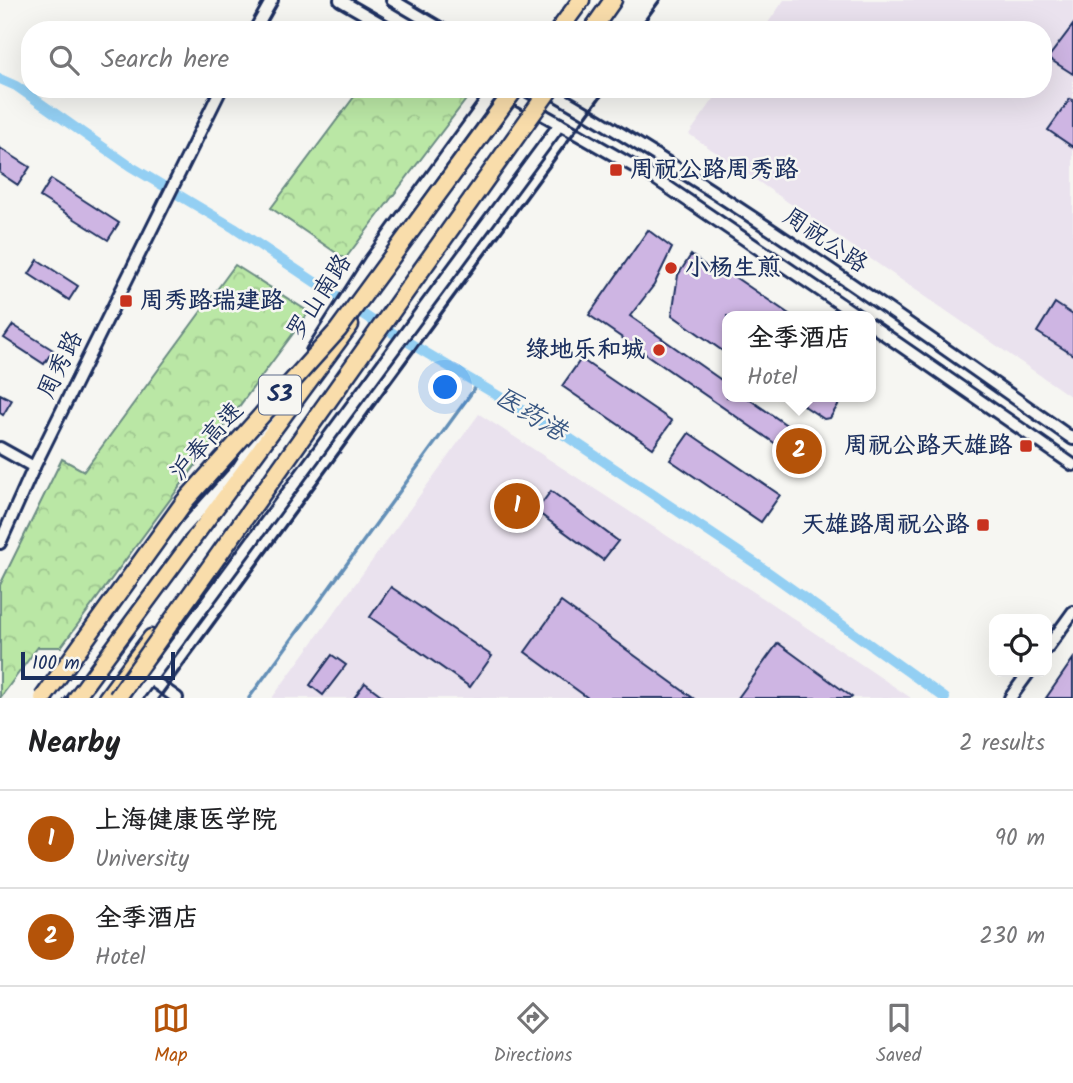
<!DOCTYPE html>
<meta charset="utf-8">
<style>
body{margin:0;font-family:Kalam,"LXGW WenKai TC",sans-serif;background:#f6f6f6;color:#202124}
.controls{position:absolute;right:21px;bottom:21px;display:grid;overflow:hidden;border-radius:14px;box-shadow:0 7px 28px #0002}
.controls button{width:63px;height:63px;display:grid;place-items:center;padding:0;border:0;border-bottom:2px solid #e0e0e0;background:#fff;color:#202124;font:35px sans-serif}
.scale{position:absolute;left:21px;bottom:18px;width:154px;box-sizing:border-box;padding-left:7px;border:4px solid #1b2f5e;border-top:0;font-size:19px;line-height:24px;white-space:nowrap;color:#1b2f5e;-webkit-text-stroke:5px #f6f6f2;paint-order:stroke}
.you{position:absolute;left:446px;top:388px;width:24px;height:24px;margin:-18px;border:5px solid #fff;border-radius:50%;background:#1a73e8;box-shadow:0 0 0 10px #1a73e833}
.badge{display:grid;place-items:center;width:46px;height:46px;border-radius:50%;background:#b45309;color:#fff;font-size:23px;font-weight:700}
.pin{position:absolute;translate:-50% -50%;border:4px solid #fff;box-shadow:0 2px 7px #0006}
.popup{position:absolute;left:722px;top:311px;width:154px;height:91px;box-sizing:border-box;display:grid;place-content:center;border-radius:14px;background:#fff;filter:drop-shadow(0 2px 5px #0005);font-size:23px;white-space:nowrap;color:#757577}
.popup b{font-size:26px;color:#202124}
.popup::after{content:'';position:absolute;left:50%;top:100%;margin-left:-14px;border:14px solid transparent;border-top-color:#fff}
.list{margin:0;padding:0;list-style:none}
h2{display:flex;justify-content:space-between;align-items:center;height:91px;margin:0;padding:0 28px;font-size:30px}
h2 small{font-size:23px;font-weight:400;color:#757577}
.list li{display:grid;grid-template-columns:46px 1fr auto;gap:21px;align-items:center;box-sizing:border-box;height:98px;padding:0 28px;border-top:2px solid #e0e0e0}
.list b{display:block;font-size:26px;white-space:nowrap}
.list p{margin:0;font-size:23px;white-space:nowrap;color:#757577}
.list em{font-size:23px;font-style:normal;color:#757577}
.icon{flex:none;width:38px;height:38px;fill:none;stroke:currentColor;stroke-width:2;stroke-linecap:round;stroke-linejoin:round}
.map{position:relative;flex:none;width:1073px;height:698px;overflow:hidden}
.search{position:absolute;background:#fff;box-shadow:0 7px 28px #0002;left:21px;right:21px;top:21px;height:77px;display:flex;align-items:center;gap:18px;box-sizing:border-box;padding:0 24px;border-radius:28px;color:#757577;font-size:26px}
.sheet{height:287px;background:#fff}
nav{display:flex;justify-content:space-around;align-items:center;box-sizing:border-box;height:98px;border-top:2px solid #e0e0e0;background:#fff;font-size:19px;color:#757577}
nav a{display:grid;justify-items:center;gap:4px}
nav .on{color:#b45309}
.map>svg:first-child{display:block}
</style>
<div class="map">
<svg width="1073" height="698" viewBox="0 0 1073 698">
<defs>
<pattern id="park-crowns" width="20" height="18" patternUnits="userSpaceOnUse" patternTransform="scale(1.75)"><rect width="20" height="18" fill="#bae7a5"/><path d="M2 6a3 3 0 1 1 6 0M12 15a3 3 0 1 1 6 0" fill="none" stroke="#9fc690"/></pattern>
</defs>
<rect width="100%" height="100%" fill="#f6f6f2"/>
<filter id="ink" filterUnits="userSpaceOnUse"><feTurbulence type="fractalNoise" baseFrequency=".0143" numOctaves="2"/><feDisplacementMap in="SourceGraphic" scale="14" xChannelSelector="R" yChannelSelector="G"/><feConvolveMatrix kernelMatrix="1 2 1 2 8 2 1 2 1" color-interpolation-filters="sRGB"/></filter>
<g filter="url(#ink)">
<g fill="#eae2ee">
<polygon points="784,0 1073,0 1073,398 689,134 721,89 1043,89 1043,30 763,30"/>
<polygon points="479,414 763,598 911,698 272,698"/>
</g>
<g fill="url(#park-crowns)" stroke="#6a8b82" stroke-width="2">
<polygon points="360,89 456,89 468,97 345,259 271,208"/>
<polygon points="235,265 309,312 61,647 38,647 0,698 0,585 62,459 84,471"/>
</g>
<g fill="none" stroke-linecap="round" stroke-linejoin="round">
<polyline stroke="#638fb7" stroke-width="3.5" points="249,698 478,384"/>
<polyline stroke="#93cff3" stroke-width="10" points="0,79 16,86 130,166 234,228 376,323 569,438 761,567 945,698"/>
</g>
<g fill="#ceb5e3" stroke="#1b2f5e" stroke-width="2">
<polygon points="1073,25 1073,74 1048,58"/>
<polygon points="1070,99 1073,100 1073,147 1048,130"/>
<polygon points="0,148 30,167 18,185 0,173"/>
<polygon points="51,179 119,223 108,240 40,197"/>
<polygon points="648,230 672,248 654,285 630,316 727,384 727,397 746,397 814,444 802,462 589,315"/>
<polygon points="691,255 715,273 723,269 792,316 727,316 727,354 672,315 678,275"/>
<polygon points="38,260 78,286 69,300 29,274"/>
<polygon points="1055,303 1073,315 1073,355 1037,332"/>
<polygon points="13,325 53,350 44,364 4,338"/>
<polygon points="581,359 672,421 653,448 562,386"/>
<polygon points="0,394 12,400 3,415 0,413"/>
<polygon points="843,397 830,418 824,419 792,398"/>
<polygon points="689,433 780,495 761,522 670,460"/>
<polygon points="551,491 618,541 603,560 536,511"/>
<polygon points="391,587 492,656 470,687 370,617"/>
<polygon points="561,602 693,698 588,698 525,652"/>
<polygon points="778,643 852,697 851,698 738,698"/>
<polygon points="332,655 346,665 323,695 310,685"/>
<polygon points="1073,659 1073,698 1046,698"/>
<polygon points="365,683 385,698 354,698"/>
</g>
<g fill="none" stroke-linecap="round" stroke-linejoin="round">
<g stroke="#1b2f5e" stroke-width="16">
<g id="minor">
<polyline points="340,0 392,30"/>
<polyline points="392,0 443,30"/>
<polyline points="255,30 272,0"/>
<path d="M546,89C729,195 900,317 1073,439"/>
<polyline points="507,94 656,179 858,316"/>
<polyline points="871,325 1073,465"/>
<polyline points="312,351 370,261 495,89"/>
<polyline points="0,448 34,467"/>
<polyline points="0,543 34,467 221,89"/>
<polyline points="1047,648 1073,612"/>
<polyline points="150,679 177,698"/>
<polyline points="58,698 178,535 238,468 282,400"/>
<polyline points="136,698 560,124"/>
<polyline points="1010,698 1029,672"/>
</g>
</g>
<g stroke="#1b2f5e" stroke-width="19">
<g id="major">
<polyline points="76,698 351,325"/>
<polyline points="106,698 151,637"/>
</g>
</g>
<g stroke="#1b2f5e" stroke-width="21">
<g id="highway">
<polyline points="559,30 581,0"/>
<polyline points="592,30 613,0"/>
</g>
</g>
<use href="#minor" stroke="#f6f6f2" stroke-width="10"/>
<use href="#major" stroke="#f9ddab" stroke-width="14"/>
<use href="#highway" stroke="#f9ddab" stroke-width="16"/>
<g stroke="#1b2f5e" stroke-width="3.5">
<polyline points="638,30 660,0"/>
<polyline points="159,698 606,89"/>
</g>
<g stroke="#1b2f5e" stroke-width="21" stroke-linecap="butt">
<g id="highway-bridge">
<polyline points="43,698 185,501 338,330 515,89"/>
<polyline points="117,698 550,89"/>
</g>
</g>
<use href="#highway-bridge" stroke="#f9ddab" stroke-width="16"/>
</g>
</g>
<g fill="#c8321e" stroke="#f6f6f2" stroke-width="2.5">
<rect x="609" y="163" width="14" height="14" rx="3.5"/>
<circle cx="671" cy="268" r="7"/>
<rect x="119" y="294" width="14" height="14" rx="3.5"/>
<circle cx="659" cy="350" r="7"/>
<rect x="1019" y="439" width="14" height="14" rx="3.5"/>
<rect x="976" y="518" width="14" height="14" rx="3.5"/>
</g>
<g text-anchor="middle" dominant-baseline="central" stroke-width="5" stroke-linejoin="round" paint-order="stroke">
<rect fill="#f6f6f2" stroke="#5d6b8a" stroke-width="2" x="259" y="375.5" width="42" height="39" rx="5"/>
<g font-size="23" font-weight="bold" fill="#1b2f5e">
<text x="280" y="395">S3</text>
</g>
<g font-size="24" font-weight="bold" fill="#1b2f5e" stroke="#f6f6f2" text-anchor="start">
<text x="630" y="170">周祝公路周秀路</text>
<text x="685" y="268">小杨生煎</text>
<text x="140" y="301">周秀路瑞建路</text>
<text x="645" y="350" text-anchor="end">绿地乐和城</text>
<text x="1012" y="446" text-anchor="end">周祝公路天雄路</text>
<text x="969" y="525" text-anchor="end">天雄路周祝公路</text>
</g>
<g font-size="24" fill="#1b2f5e" stroke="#f6f6f2">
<text transform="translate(825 241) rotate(34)">周祝公路</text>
<text transform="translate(320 297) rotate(-57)">罗山南路</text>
<text transform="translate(61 365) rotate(-64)">周秀路</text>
<text transform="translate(207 442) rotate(-48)">沪奉高速</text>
</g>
<g font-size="26" font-style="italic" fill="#395783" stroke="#f6f6f2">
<text transform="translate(530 415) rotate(31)">医药港</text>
</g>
</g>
</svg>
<div class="controls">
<button><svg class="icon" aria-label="locate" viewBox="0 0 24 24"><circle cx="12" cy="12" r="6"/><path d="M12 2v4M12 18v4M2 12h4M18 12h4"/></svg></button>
</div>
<div class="scale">100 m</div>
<div class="you"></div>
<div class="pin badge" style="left:517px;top:506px">1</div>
<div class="pin badge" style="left:799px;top:451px">2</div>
<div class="popup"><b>全季酒店</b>Hotel</div>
<div class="search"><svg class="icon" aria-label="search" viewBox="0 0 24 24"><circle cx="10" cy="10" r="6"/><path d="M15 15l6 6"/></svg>Search here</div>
</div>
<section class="sheet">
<h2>Nearby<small>2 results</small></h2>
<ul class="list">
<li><span class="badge">1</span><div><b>上海健康医学院</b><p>University</p></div><em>90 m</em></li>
<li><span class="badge">2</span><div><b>全季酒店</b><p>Hotel</p></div><em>230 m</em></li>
</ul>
</section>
<nav>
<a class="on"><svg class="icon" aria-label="map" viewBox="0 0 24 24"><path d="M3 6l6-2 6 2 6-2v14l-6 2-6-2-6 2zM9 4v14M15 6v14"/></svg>Map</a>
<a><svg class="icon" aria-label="directions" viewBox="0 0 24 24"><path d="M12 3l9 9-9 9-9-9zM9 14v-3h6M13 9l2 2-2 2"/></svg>Directions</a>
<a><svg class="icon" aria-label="saved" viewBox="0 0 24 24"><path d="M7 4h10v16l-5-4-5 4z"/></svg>Saved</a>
</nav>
